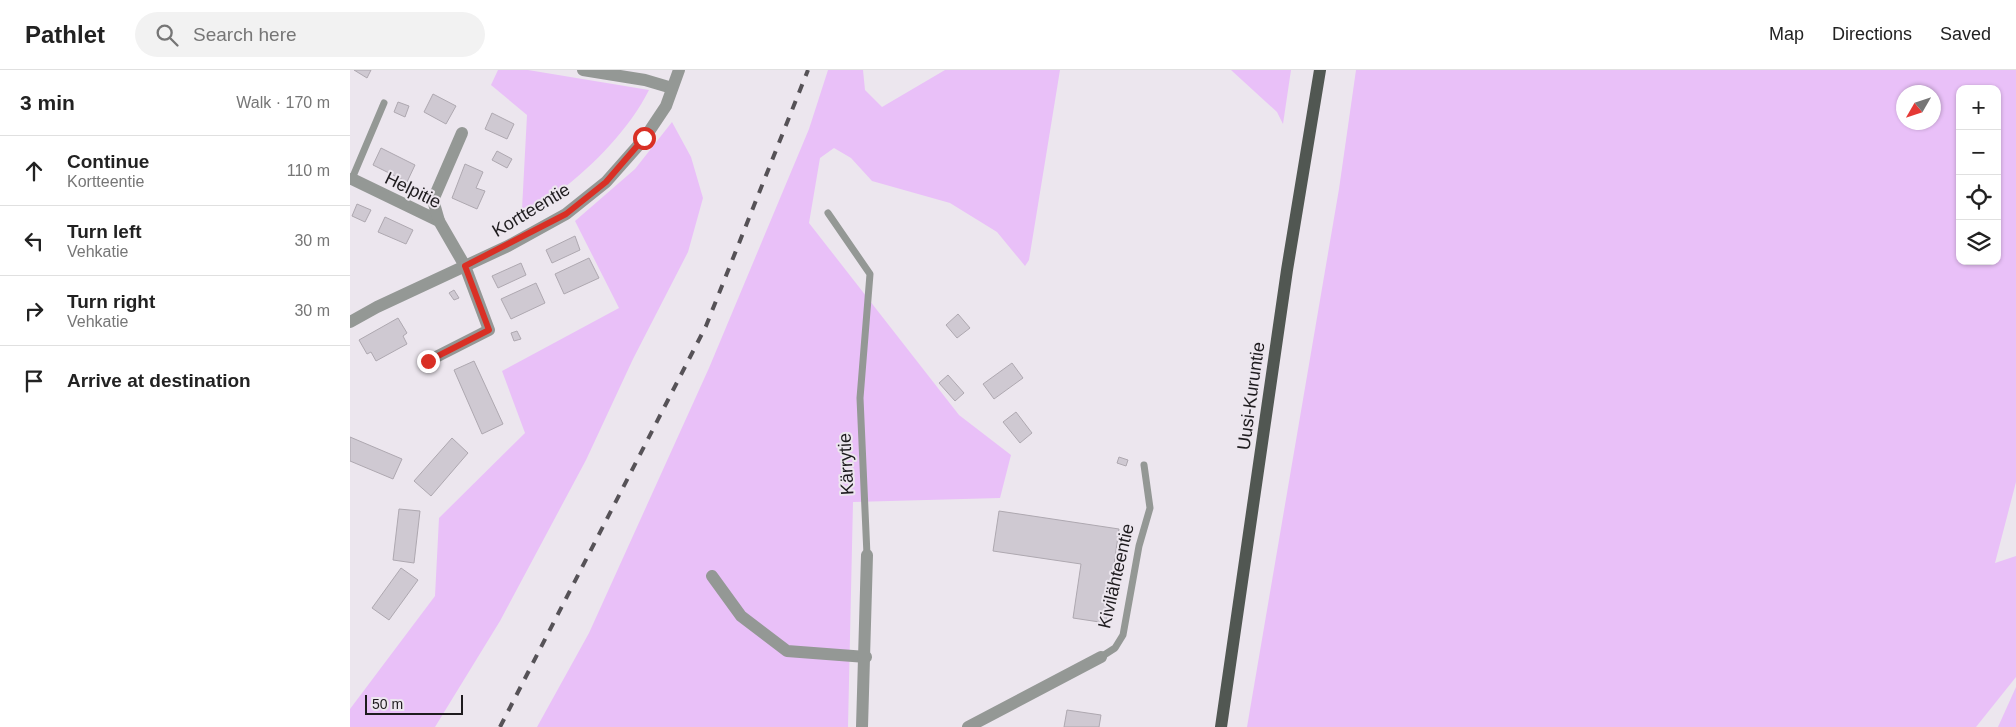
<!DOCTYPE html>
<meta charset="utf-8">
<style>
body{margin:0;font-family:Helvetica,sans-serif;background:#f2f2f2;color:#222}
.controls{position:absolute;right:15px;top:15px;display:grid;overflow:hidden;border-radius:10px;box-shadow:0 1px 4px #0004}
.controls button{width:45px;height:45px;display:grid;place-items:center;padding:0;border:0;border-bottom:1px solid #e0e0e0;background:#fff;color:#222;font:25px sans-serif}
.compass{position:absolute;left:1546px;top:15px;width:45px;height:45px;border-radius:50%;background:#fff;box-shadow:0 1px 4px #0004;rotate:231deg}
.scale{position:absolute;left:15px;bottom:12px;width:98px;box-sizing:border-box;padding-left:5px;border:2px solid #1e1b1e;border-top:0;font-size:14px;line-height:18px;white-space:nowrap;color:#1e1b1e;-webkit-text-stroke:4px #ece6ee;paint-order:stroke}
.stop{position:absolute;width:15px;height:15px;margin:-11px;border:4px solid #d93025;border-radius:50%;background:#fff}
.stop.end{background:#d93025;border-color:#fff;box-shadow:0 1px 5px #0008}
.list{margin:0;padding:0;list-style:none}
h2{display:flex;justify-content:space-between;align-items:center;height:65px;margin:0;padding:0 20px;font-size:21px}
h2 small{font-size:16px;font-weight:400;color:#767676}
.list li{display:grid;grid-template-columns:32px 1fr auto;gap:15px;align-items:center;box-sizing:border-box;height:70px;padding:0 20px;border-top:1px solid #e0e0e0}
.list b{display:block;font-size:19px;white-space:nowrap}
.list p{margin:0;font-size:16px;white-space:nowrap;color:#767676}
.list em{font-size:16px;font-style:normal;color:#767676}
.icon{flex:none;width:28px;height:28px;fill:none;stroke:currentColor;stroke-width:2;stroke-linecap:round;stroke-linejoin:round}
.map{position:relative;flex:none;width:1666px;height:657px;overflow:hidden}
header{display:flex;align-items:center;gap:30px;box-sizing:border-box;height:70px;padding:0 25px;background:#fff;border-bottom:1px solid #e0e0e0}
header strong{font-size:24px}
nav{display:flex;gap:28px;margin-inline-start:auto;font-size:18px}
.search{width:350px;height:45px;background:#f2f2f2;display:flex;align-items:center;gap:12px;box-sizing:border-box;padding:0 18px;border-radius:28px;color:#767676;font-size:19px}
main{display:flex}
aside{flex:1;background:#fff}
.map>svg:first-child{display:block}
</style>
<header>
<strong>Pathlet</strong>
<div class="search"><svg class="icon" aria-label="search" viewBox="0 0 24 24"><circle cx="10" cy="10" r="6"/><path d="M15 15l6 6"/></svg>Search here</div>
<nav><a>Map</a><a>Directions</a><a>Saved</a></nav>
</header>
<main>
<aside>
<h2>3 min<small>Walk · 170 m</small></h2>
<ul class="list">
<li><svg class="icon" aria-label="ahead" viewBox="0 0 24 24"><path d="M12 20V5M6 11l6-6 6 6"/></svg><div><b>Continue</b><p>Kortteentie</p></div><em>110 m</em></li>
<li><svg class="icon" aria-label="left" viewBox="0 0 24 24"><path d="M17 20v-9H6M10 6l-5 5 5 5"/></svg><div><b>Turn left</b><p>Vehkatie</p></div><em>30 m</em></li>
<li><svg class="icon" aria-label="right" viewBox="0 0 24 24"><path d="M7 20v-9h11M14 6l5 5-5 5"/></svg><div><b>Turn right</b><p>Vehkatie</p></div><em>30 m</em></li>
<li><svg class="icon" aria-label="arrive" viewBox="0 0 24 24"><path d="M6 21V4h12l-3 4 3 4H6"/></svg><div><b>Arrive at destination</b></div></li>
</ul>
</aside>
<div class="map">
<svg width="1666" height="657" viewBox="0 0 1666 657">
<rect width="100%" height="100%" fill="#ece6ee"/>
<g fill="#e9c0f8" fill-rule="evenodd">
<path d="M148,0H178L299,20C280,58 244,95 210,121C199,129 184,134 172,139L177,45L141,15Z"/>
<polygon points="478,0 513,0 515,20 532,37 595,0 710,0 679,190 675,196 647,162 600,133 522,111 501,88 484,78 470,88 459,153 609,345 661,385 650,428 503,432 498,657 187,657 239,563 359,298 459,59"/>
<polygon points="881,0 941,0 933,54 927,42"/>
<path d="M1006,0H1666V412L1645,493L1666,486V607L1626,657H897L989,119ZM1610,19H1647V191H1610ZM1554,22H1584V52H1554Z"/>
<polygon points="322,52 341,87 353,128 338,182 283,289 236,390 150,551 85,657 0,657 0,639 85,526 89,448 175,363 152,301 269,238 225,151 285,99"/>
<polygon points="1666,617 1666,657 1648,657"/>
</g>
<g fill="#cfc9d2" stroke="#aea8b0">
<polygon points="4,0 21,0 17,8"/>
<polygon points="83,24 106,36 96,54 74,42"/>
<polygon points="48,32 59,36 55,47 44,42"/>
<polygon points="142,43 164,54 157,69 135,59"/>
<polygon points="31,78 65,95 57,112 23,95"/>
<polygon points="147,81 162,89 157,98 142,90"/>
<polygon points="115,94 133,102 126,118 135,121 127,139 102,128"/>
<polygon points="7,134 21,140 15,152 2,146"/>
<polygon points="35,147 63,160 56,174 28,162"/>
<polygon points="225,166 230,180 202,193 196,180"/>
<polygon points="239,188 249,208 214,224 205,204"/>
<polygon points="171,193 176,205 148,218 142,206"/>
<polygon points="186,213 195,233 161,249 151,229"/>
<polygon points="104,220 109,228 104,230 99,223"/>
<polygon points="608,244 620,258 607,268 596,255"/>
<polygon points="48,248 57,263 53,266 57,274 26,291 21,282 17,284 9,270"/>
<polygon points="167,261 171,269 164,271 161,263"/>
<polygon points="124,291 153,354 132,364 104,300"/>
<polygon points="662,293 673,308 644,329 633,314"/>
<polygon points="598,305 614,323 605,331 589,313"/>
<polygon points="666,342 682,363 670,373 653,352"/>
<polygon points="0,367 52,389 43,409 0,391"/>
<polygon points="102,368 118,383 81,426 64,411"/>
<polygon points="769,387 778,390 776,396 767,393"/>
<polygon points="49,439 70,441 64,493 43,490"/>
<polygon points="649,441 769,459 756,553 723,548 731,494 643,481"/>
<polygon points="51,498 68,510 39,550 22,538"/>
<polygon points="717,640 751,645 749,657 714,657"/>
</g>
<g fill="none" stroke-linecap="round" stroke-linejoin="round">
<g stroke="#949895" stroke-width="7">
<polyline points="1,111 34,33"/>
<polyline points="478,143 520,204 510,328 517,485"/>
<polyline points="751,587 765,578 773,565 789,476 800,438 794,395"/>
</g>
<g stroke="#949895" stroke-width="12">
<polyline points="233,0 295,10 322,18"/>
<polyline points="2,109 89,151 115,196 139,260 78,291"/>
<polyline points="89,151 83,130 112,63"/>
<polyline points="0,252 27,237 158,176 216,144 256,112 294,69 316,36 329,0"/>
<polyline points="362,506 391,546 437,581 516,587"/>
<polyline points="512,657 517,485"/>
<polyline points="618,657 751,587"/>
</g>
<polyline stroke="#515752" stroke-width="12" points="871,657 937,200 970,0"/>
<polyline stroke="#565257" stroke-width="4" stroke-dasharray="9 9" stroke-linecap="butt" points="150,657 356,256 458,0"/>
</g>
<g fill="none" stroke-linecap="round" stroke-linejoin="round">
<polyline stroke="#d93025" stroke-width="6" points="78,291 139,260 115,196 216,144 256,112 294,68"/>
</g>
<g text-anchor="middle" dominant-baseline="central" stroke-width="4" stroke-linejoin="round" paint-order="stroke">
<g font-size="18" fill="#1e1b1e" stroke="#ece6ee">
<text transform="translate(63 120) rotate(26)">Helpitie</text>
<text transform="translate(181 140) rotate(-31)">Kortteentie</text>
<text transform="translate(901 326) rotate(-82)">Uusi-Kuruntie</text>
<text transform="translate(496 394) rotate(-93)">Kärrytie</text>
<text transform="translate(766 506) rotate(-77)">Kivilähteentie</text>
</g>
</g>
</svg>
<div class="controls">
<button>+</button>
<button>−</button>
<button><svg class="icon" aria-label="locate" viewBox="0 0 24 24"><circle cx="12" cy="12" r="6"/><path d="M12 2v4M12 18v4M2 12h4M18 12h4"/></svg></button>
<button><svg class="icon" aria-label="layers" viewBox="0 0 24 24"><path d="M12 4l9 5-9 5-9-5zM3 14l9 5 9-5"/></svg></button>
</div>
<svg class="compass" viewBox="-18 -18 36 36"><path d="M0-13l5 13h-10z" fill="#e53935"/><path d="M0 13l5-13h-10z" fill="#767676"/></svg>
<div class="scale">50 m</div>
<div class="stop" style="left:294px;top:68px"></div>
<div class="stop end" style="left:78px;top:291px"></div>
</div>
</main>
